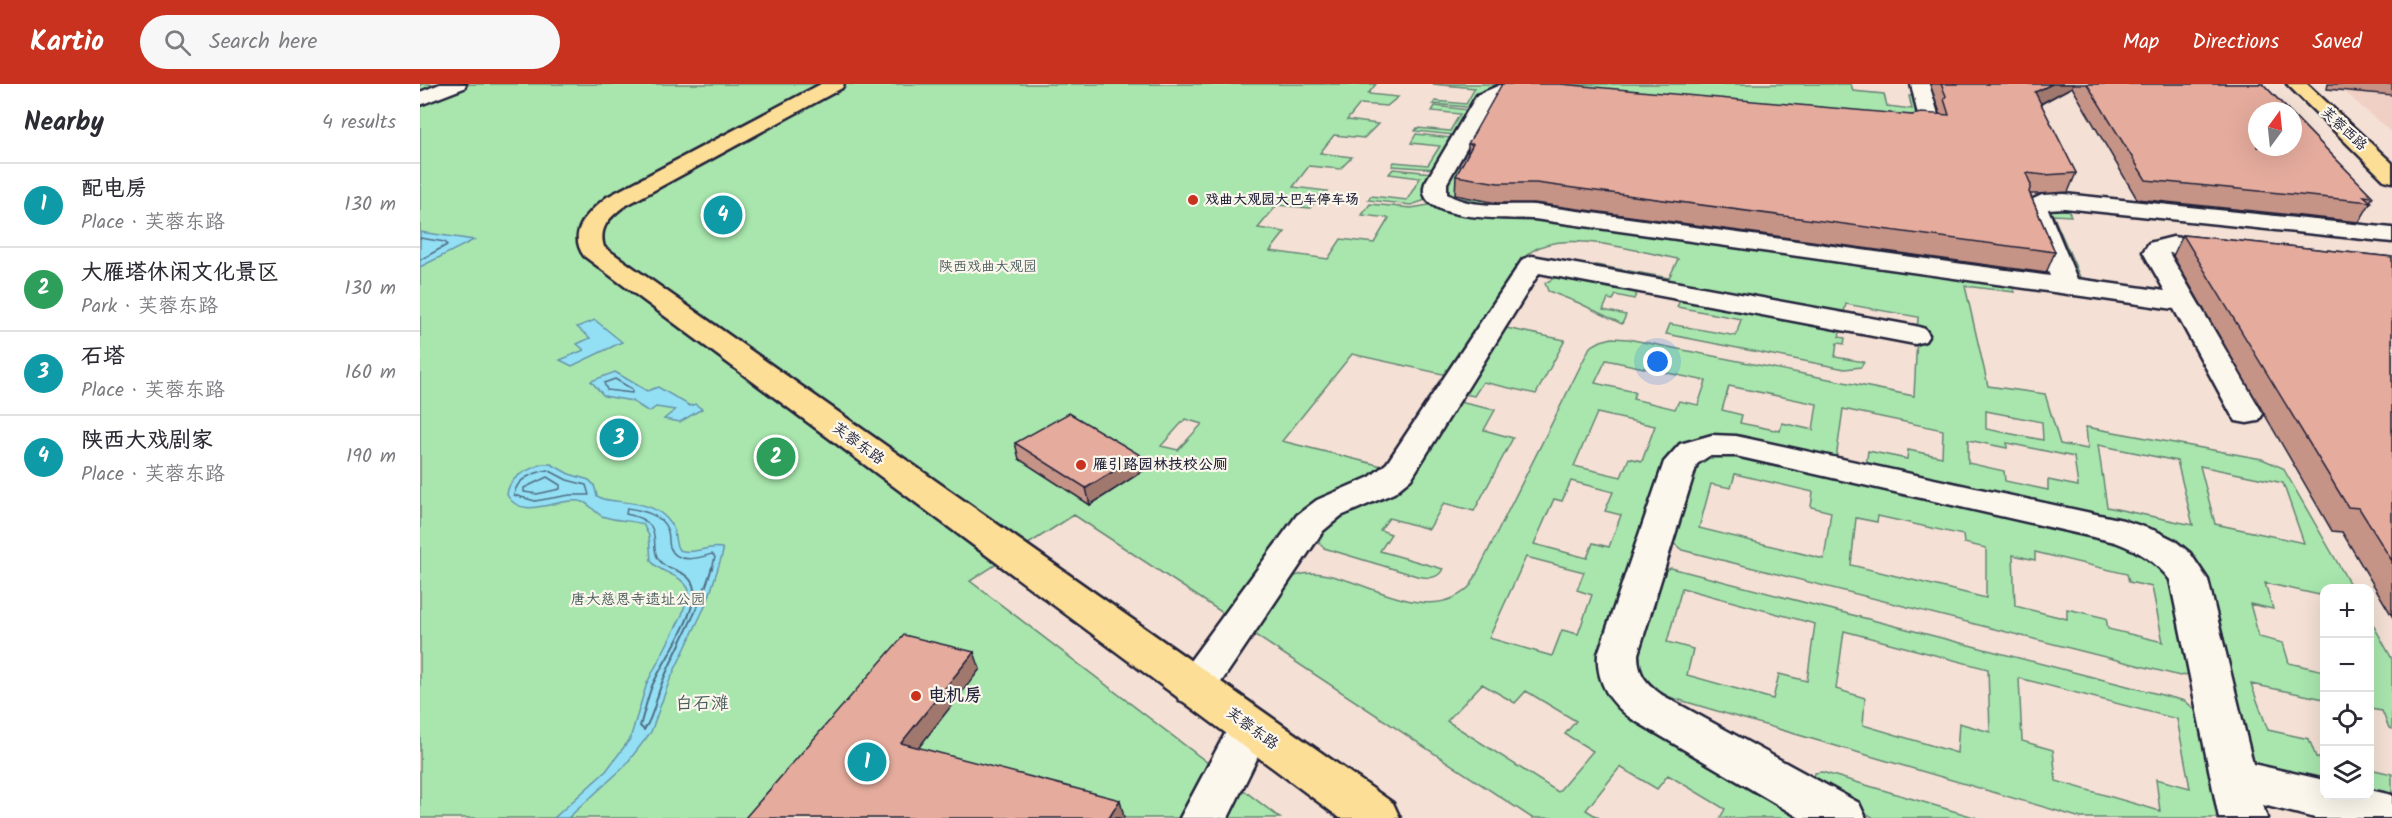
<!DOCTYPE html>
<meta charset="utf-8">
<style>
body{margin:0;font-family:Kalam,"LXGW WenKai TC",sans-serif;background:#f7f7f7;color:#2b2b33}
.controls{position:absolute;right:18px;bottom:18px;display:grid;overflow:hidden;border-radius:12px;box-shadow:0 6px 24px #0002}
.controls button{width:54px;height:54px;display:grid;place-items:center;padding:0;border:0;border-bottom:2px solid #e1e1e2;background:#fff;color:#2b2b33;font:30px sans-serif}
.compass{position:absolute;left:1828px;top:18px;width:54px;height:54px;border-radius:50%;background:#fff;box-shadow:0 6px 24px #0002;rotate:15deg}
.you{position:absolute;left:1238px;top:278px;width:21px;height:21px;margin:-15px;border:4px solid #fff;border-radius:50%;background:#1a73e8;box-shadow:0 0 0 9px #1a73e833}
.badge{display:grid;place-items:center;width:39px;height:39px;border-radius:50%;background:#c8321e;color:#fff;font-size:20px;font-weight:700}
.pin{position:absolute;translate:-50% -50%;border:3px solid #fff;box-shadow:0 2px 6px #0006}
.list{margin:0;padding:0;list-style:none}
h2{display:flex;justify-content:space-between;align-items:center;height:78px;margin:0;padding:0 24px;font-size:26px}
h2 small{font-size:20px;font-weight:400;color:#7c7c81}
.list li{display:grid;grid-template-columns:39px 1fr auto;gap:18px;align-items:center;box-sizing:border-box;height:84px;padding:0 24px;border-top:2px solid #e1e1e2}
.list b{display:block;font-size:22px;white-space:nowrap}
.list p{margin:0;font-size:20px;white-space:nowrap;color:#7c7c81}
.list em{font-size:20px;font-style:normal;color:#7c7c81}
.icon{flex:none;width:33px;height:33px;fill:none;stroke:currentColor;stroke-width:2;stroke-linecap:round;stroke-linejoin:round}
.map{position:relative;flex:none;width:1972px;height:734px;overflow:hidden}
header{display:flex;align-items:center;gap:36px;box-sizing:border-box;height:84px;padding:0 30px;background:#c8321e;color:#fff}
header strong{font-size:28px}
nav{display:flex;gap:33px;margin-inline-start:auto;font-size:21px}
.search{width:420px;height:54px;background:#f7f7f7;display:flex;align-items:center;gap:15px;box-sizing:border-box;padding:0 21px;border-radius:33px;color:#7c7c81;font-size:22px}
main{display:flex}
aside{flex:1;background:#fff}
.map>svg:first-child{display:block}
</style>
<header>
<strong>Kartio</strong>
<div class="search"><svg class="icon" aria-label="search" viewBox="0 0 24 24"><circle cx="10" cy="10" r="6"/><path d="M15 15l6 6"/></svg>Search here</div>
<nav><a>Map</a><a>Directions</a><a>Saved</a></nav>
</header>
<main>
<aside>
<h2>Nearby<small>4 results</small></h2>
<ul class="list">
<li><span class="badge" style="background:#0f9aa8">1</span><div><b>配电房</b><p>Place · 芙蓉东路</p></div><em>130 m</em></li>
<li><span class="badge" style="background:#2e9e5b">2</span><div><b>大雁塔休闲文化景区</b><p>Park · 芙蓉东路</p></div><em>130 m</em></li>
<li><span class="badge" style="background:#0f9aa8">3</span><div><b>石塔</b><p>Place · 芙蓉东路</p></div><em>160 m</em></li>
<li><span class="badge" style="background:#0f9aa8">4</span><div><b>陕西大戏剧家</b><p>Place · 芙蓉东路</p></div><em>190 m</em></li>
</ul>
</aside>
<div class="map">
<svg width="1972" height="734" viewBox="0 0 1972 734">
<rect width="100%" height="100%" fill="#f4e0d4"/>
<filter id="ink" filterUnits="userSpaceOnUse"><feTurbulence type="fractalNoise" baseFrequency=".0167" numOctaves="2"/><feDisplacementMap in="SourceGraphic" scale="12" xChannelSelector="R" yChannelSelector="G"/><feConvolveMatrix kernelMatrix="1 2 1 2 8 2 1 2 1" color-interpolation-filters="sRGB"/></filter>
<g filter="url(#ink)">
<polygon fill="#f0d0c4" points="1916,0 1972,0 1972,49 1950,30"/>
<g fill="#a8e6ad" stroke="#658474" stroke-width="1.5" fill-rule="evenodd">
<path d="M0,0H956L948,10L978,13L967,22L940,20L927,36L958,40L944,54L914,51L900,69L932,73L920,85L889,82L873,103L907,107L904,111H900L890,124L857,121L838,144L865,148L850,167L908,175L921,155L954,159L969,134L942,131L950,120L991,124L1015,120L1111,131L1591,199L1595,208L1545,202L1568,302L1625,310L1640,360L1668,365L1666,343L1842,375L1863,384L1932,504L1904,505V512L1845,499L1853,525L1830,520L1839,553L1863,559L1869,579L1904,587V615L1831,600L1848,646L1889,655L1896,673L1904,675V701L1847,688L1829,674L1772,477L1297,352C1279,353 1259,355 1249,373L1181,571L1394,734H1300L1305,725L1248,691L1237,705L1200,683L1166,726L1179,734H1112L832,549L871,494C918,469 1002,554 1051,501L1170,263L1181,257L1192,254L1208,255L1494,312L1498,233L1426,220L1423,232L1179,186L1176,181L1249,194L1258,175C1219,168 1139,142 1107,171L1027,291L932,270L862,357L966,383L806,531L654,431L550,497L860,734H0ZM1186,276L1286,297L1278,321L1259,317L1255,325L1213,315L1215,308L1175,299ZM1309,302L1397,320L1393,346L1362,339L1360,347L1320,339L1322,331L1302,326ZM1423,325L1523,346L1522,373L1488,366L1487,375L1448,367L1446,382L1416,375ZM1566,327L1622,338L1623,356L1566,345ZM1177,329L1235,342L1222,377L1209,374L1201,393L1154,382ZM765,335L782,340L758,366L741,362ZM1548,356L1587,364V359L1654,373L1658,402L1628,396V406L1585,397L1584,387L1548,379ZM1678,361L1757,377L1773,441L1687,423ZM1780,382L1863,399L1884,459L1795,440ZM1151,397L1193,408L1185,427L1201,431L1189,463L1173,459L1167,474L1114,460L1134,415L1142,417ZM1106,473L1164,488L1157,506L1172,511L1158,550L1142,546L1132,572L1069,554ZM1062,600L1095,619L1106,607L1156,637L1145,650L1173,667L1138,708L1027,637Z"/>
<polygon points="1012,0 1431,0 1433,7 1464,10 1467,22 1492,25 1489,12 1496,12 1502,32 1046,23 1013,20 1015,17 1046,20 1055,4"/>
<polygon points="1015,22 1049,26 1034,51 995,47 997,44 1030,47 1040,30 1012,27"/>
<polygon points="996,50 1032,54 1016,85 972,82 974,78 1008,81 1020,62 991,59"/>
<polygon points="1040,82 1069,85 1047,88 1034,113 1272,141 1276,114 1279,141 1278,146 1033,118 1022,102 1033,83"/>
<polygon points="973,85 1012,89 1009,115 991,121 948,116 951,112 987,116 1000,94 969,90"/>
<polygon points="1645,120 1651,132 1633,131 1667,209 1658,208 1626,123"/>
<polygon points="1136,193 1144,193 1218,206 1214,215 1196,211 1193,216 1188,215 1183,226 1206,231 1202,240 1159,219 1128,207 1125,199"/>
<polygon points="1261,214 1421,244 1419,253 1425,254 1424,260 1417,259 1415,273 1444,278 1441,283 1425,285 1246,250 1250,240 1316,252 1321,235 1257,223"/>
<polygon points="1086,244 1145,256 1116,310 1063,298 1054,312 1044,310"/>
<path d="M1039,318L1075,326L1064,346L1093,354L1054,427L1024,419L1009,445L969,434L960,446L971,450L960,467L1023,485C1017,496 1008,494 997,492L904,464L899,459V452L909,438L991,394Z"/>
<path d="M1305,368L1707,458L1750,486L1772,586L1768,590L1760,592L1262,466L1252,458L1273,385L1284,371ZM1315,390L1393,408L1391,423L1411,428L1404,475L1279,444L1291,400L1311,404ZM1458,432L1543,451L1544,459L1566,464V514L1431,481L1436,434L1457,438ZM1615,468L1707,490L1709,498L1732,503L1743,558L1688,545L1686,534L1647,525V535L1595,522L1593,471L1615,476Z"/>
<path d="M1251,484L1765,617L1781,631L1803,734H1661L1246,612C1238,607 1226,600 1221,591C1209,567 1235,511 1244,486ZM1262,504L1395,540L1387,597L1359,590L1353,615L1267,591L1273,565L1247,558ZM1424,547L1568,585L1570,648L1539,639L1537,669L1443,641L1445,614L1416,605ZM1599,594L1757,635L1770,704L1736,695L1740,727L1636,697L1633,666L1602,657Z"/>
<polygon points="1950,535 1972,575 1972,645 1969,644 1962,627 1950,625"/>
<polygon points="1950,685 1972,690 1972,717 1947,712 1950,712"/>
<polygon points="1402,688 1557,734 1454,734 1397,703 1394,695 1395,689"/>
</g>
<g fill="#93dff3" stroke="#6693a9" stroke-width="1.5">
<polygon points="0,148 54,156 0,183"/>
<polygon points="175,236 202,258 152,282 140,276 164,266 157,260 170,254 157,243"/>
<polygon points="195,288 227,307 238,303 270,322 275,320 282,325 260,338 244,335 255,326 236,323 229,328 212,317 184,312 171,297"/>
<path d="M122,380H131L149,390L169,396L174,401L177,412L183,415C206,420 236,416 251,440C257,448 253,458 259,466C274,471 287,461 302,464L303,468L288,516L249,598L231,648L204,683L148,734H134L186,687L210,655L227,599L262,531L269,506C261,489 242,491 231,477L229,452L223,440C210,436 194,437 182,432C174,428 170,420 163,418C140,411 103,439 87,411C88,393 107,386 122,380Z"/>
</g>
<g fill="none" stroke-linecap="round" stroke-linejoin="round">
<g stroke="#4f6e85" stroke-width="1.5">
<polyline points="0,154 25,158 27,161 0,176"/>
<polygon points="195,295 212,305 212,309 187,306 184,299"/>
<path d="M128,386L147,396L166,401L169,411H150L115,417L94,411C96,394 114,389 128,386Z"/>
<polygon points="127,393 140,401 140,405 117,410 104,408 104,404"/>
<path d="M251,485C216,469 257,440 206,430L207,424C221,426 241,430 247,445C250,451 248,457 250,463C257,481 279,474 292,470L295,473L292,485"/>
</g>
<path stroke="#4f6e85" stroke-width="2" d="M248,483C257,487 269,490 273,501C281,525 242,579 232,602C227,615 224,629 220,642L224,646C235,631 236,611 244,594C260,557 281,522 292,483"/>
<g stroke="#22223b" stroke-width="5">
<g id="minor">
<polygon points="20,0 46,0 44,4 0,21 0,8"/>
<path d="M1491,0H1509L1518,30C1515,49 1476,48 1461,44L1458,40L1461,36L1486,35L1498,31Z"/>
<path d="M1080,1L1128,3L1131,7L1128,11C1108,16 1090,9 1072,19L1027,99V110C1051,125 1086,120 1114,121L1630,192L1604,127L1609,117L1622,111L1644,110L1972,144V158L1644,124L1628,125L1657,195L1745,207L1723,168L1729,159L1753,153L1812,161L1816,166L1812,171L1803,174L1749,169L1843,330L1838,337L1827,339L1816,337L1811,330L1754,225L1114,135C1091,134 992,139 1005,99L1057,11Z"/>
<polygon points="1112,172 1495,242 1505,245 1509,251 1505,257 1495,260 1119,189 991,395 974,409 921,432 903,447 789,616 774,621 759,616 753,604 759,592 877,431 897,416 950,393 967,379 1103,175"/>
<path d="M1292,351L1316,352L1703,436L1736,447L1754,456L1770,469L1788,496L1833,680L1904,696V712H1950V706L1972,711V734H1895L1843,721L1847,734H1799L1750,496C1736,477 1717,466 1695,458L1316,372H1289L1277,380L1218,570C1218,591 1226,599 1242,611L1439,719L1446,734H1380L1212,635C1190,619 1176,598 1178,570L1244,378L1260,360Z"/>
<polygon points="830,626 845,631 852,644 808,734 760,734 815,631"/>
</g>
</g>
<g stroke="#22223b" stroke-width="5">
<g id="major">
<path d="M401,0H424L422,4L203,123C189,134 178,144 184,163L973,719L980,734H920L164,172C147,148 168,128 187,113Z"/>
<polygon points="1867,0 1887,0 1972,79 1972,98 1964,96"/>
</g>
</g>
<use href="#minor" fill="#fbf7ec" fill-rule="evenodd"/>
<use href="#major" fill="#fdde96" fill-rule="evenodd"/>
</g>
<g fill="#c59487" stroke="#22223b" stroke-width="1.5">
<polygon points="1510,0 1843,0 1953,113 1950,118 1951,118 1939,138 1717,115 1652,3 1621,20 1656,89 1648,108 1617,110 1610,110 1635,168 1626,189 1114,119 1077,119 1035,111 1036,92 1048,70 1048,60 1492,31 1520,31 1520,29"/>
<polygon points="1908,0 1972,0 1972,11 1907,5"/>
<polygon points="1763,151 1972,173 1972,532 1922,448 1912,447 1753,172"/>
<polygon points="595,359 720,371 723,387 670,421 599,375"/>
</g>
<g fill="#a0786e" stroke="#22223b" stroke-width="1.5">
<polygon points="1632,0 1653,0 1652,3 1609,26 1615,8"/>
<polygon points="720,371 723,387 670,421 666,404"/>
<polygon points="554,568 560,585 489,676 481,659"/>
<polygon points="700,716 704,733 704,734 689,734"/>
</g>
<g fill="#e5ac9d" stroke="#22223b" stroke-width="1.5">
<polygon points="1082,0 1140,0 1492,31 1501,29 1529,31 1524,15 1526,12 1521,0 1632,0 1615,8 1656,89 1625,91 1606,89 1611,101 1609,108 1635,168 1116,99 1078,99 1036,92 1053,60 1048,60"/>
<polygon points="1667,0 1843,0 1869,27 1837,27 1837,63 1873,63 1873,31 1953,113 1944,112 1951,118 1726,96"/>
<polygon points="1763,151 1972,173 1972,477 1939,424 1928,423"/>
<polygon points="649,329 720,371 666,404 595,359"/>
<polygon points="484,551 554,568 481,659 700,716 689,734 325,734"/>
</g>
</g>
<g fill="#c8321e" stroke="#fbf7ec" stroke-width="2">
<circle cx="773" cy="116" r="6"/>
<circle cx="661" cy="381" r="6"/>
<circle cx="496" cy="612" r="6"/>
</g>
<g text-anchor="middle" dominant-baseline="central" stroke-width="4.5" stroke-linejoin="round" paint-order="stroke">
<g font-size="14" fill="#22223b" stroke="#fbf7ec">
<text transform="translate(1924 45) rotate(43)">芙蓉西路</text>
</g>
<g font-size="14" font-weight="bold" fill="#22223b" stroke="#fbf7ec" text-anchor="start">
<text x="785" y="116">戏曲大观园大巴车停车场</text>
</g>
<g font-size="14" fill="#4a5d5d" stroke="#fbf7ec">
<text x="568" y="183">陕西戏曲大观园</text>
</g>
<g font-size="15" fill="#22223b" stroke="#fbf7ec">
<text transform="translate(438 360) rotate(36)">芙蓉东路</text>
<text transform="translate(832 645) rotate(36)">芙蓉东路</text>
</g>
<g font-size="15" font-weight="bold" fill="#22223b" stroke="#fbf7ec" text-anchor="start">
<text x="673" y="381">雁引路园林技校公厕</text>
</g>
<g font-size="15" fill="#4a5d5d" stroke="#fbf7ec">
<text x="218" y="516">唐大慈恩寺遗址公园</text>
</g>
<g font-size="18" font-weight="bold" fill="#22223b" stroke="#fbf7ec" text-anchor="start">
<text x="508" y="612">电机房</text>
</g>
<g font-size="18" fill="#4a5d5d" stroke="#fbf7ec">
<text x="282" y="620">白石滩</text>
</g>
</g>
</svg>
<div class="controls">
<button>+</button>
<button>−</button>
<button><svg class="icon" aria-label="locate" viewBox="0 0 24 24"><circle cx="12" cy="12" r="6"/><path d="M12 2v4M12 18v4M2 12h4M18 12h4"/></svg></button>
<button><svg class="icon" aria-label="layers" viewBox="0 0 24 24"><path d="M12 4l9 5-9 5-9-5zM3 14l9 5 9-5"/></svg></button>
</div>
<svg class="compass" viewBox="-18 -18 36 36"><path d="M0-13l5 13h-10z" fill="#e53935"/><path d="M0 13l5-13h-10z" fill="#7c7c81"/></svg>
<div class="you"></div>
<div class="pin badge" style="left:447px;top:678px;background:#0f9aa8">1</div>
<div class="pin badge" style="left:356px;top:373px;background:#2e9e5b">2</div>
<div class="pin badge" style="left:199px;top:354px;background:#0f9aa8">3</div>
<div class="pin badge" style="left:303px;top:131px;background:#0f9aa8">4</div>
</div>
</main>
